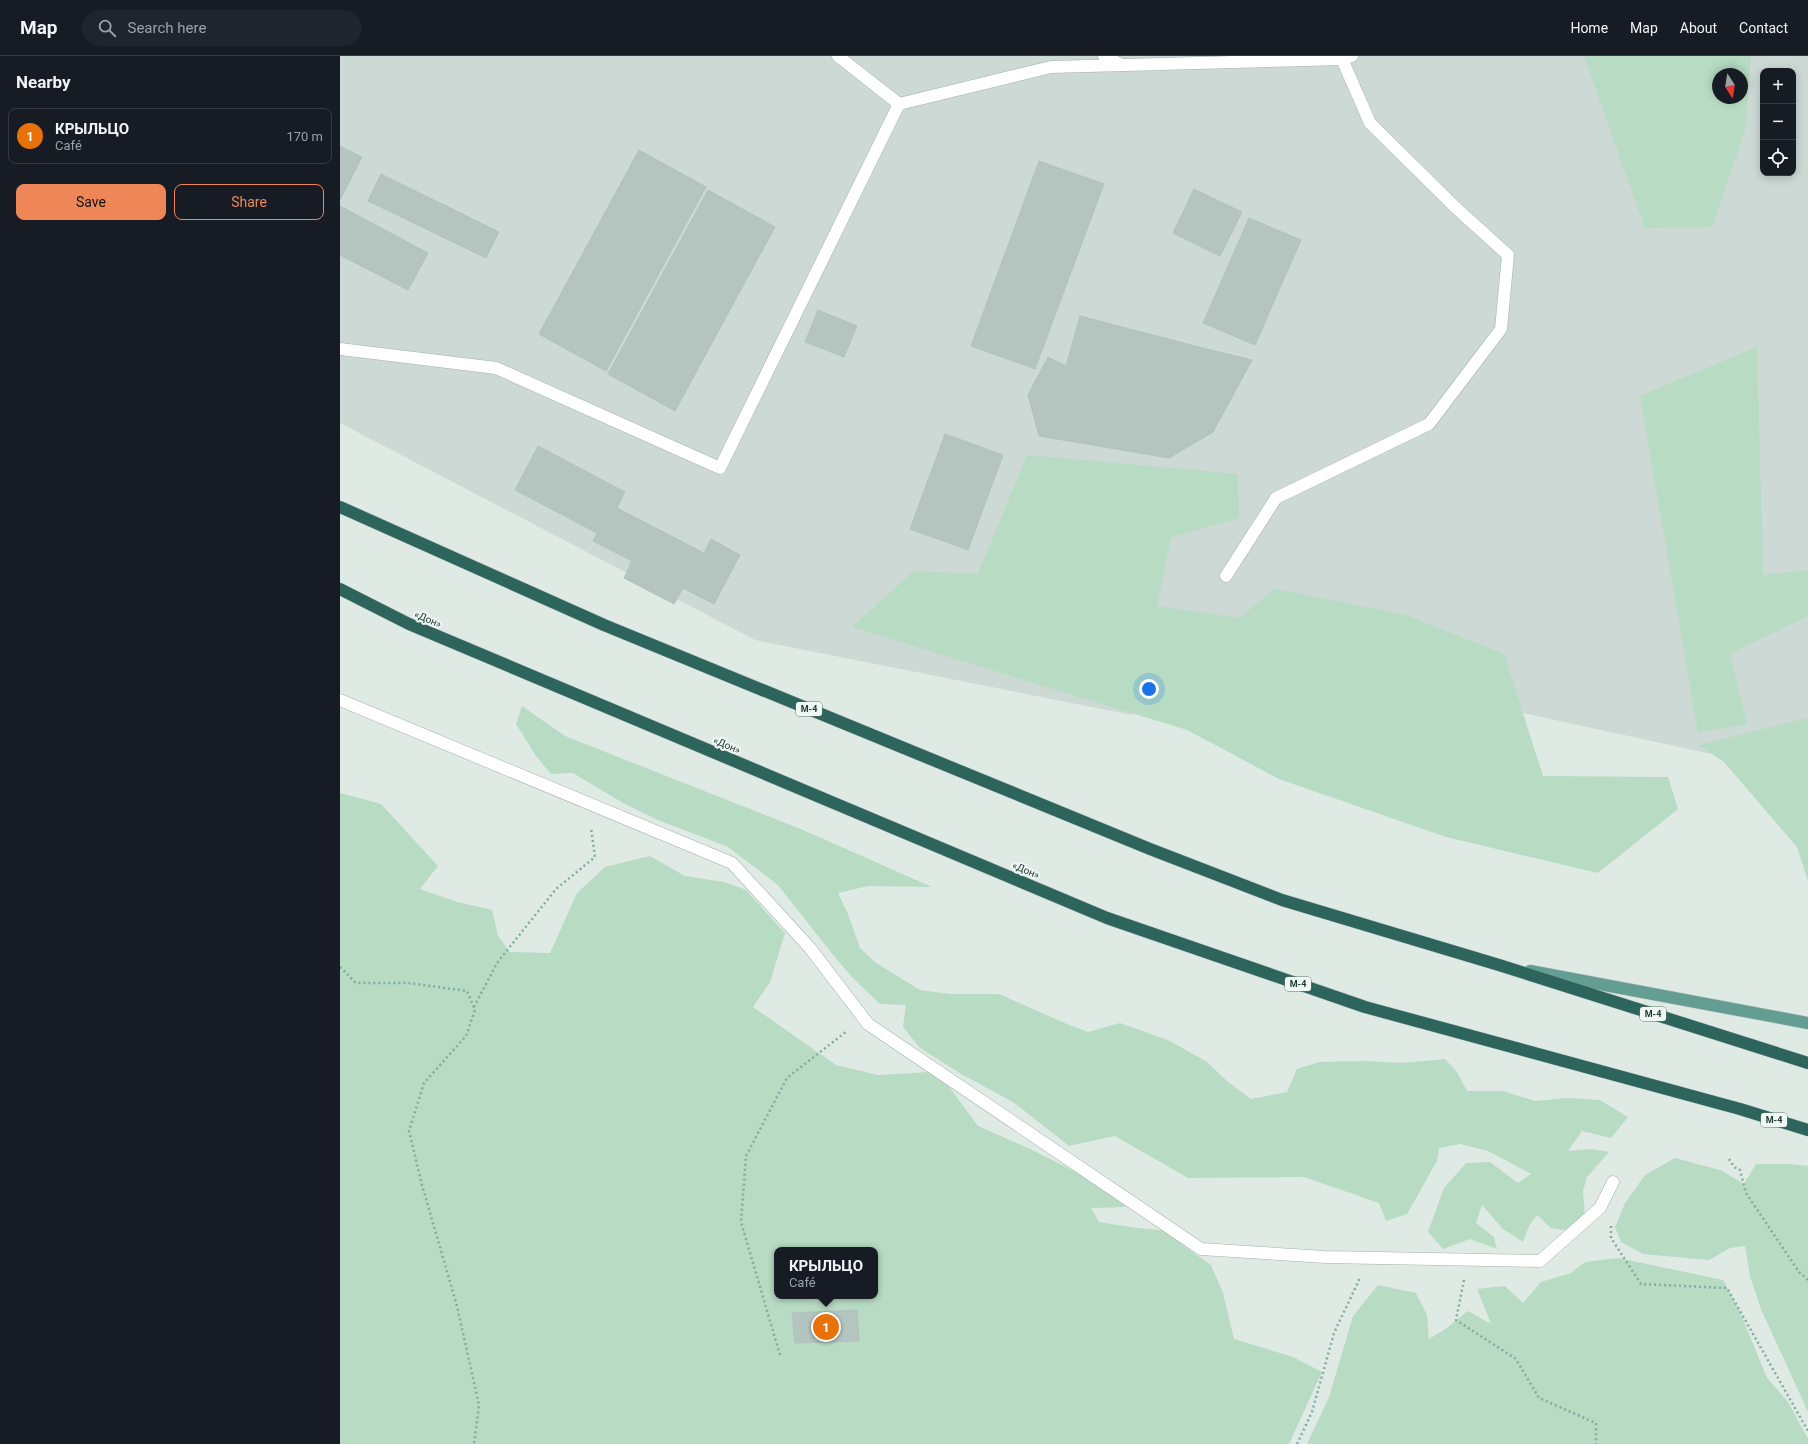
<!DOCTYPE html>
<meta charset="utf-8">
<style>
body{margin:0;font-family:Roboto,sans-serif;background:#20242c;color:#f1f3f6}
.controls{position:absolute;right:12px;top:12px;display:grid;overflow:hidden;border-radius:8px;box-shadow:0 2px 10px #0003}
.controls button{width:36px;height:36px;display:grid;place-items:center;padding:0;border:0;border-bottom:1px solid #363941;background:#171b24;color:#f1f3f6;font:20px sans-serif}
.compass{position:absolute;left:1372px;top:12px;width:36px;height:36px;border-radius:50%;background:#171b24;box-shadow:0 2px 10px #0003;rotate:168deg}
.you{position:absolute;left:809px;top:633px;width:14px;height:14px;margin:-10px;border:3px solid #fff;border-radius:50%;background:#1a73e8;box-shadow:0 0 0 6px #1a73e833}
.badge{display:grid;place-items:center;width:26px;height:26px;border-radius:50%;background:#ef8657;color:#fff;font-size:13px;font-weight:700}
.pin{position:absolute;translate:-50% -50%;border:2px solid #fff;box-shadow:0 1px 4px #0006}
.popup{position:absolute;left:434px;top:1191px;width:104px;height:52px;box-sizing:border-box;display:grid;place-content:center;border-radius:8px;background:#171b24;filter:drop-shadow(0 1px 3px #0005);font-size:13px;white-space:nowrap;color:#9ea1a6}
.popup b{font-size:15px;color:#f1f3f6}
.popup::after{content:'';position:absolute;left:50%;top:100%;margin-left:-8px;border:8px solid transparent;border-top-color:#171b24}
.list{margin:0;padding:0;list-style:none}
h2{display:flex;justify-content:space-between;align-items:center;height:52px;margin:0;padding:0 16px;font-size:17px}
h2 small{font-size:13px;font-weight:400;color:#9ea1a6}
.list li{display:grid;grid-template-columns:26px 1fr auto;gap:12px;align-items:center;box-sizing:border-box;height:56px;margin:0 8px 8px;padding:0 8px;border:1px solid #363941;border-radius:8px}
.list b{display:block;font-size:15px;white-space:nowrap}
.list p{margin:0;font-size:13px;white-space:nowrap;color:#9ea1a6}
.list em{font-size:13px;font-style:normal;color:#9ea1a6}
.actions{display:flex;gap:8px;padding:12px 16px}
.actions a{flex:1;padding:9px 0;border:1px solid #ef8657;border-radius:8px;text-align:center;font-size:14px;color:#ef8657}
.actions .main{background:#ef8657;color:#111}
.icon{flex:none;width:22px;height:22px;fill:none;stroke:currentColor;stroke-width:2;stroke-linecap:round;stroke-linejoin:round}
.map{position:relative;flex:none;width:1468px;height:1388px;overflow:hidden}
header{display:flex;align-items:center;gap:24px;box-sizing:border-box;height:56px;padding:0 20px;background:#171b24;border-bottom:1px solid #363941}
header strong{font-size:19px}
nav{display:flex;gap:22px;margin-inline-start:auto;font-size:14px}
.search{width:280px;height:36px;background:#20242c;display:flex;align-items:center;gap:10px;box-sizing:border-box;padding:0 14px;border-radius:22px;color:#9ea1a6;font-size:15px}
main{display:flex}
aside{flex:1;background:#171b24}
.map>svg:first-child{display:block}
</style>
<header>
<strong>Map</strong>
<div class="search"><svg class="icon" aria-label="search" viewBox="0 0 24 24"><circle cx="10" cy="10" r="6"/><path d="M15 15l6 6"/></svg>Search here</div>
<nav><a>Home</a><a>Map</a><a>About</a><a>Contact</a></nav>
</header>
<main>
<aside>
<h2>Nearby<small></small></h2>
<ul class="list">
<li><span class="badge" style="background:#e8710a">1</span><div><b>КРЫЛЬЦО</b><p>Café</p></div><em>170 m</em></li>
</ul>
<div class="actions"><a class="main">Save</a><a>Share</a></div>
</aside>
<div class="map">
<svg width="1468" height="1388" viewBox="0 0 1468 1388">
<rect width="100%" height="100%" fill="#dfeae5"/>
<path fill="#cdd9d4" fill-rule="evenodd" d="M0,0H1468V698L1417,708L885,592L792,659L415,584L0,367ZM1423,15H1453V117H1423ZM1378,18H1402V42H1378Z"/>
<g fill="#b7dbc3" fill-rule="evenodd">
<path d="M1244,0H1411L1405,75L1372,171L1305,172ZM1378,18H1402V42H1378Z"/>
<polygon points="1417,291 1423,519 1468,514 1468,560 1390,598 1407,668 1358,676 1300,340"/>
<polygon points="687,399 898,418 899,462 831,481 817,550 899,562 935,533 1066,559 1164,598 1203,720 1328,721 1338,753 1258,817 1106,781 939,723 847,674 512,571 574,515 638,518"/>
<polygon points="182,650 225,680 463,774 592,831 528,830 498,837 508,858 520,892 536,907 580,934 611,938 659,938 727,968 748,976 780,967 828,984 867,1006 888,1026 911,1043 947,1036 957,1013 980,1006 1023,1005 1062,1007 1105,1003 1117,1016 1127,1035 1163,1035 1195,1045 1228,1042 1260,1044 1288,1061 1271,1082 1242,1075 1228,1095 1251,1093 1269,1096 1247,1121 1243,1135 1245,1161 1231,1175 1211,1172 1197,1159 1189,1170 1183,1186 1163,1173 1142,1149 1136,1167 1154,1181 1157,1193 1130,1183 1103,1193 1088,1176 1104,1132 1126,1107 1150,1106 1178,1127 1191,1118 1148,1095 1120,1088 1099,1092 1097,1105 1067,1158 1046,1165 1039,1147 964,1121 848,1122 775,1080 729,1090 673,1046 623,1019 580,992 563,971 566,949 540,948 512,921 494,900 438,829 388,791 318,764 283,747 233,717 211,718 196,700 176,668"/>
<polygon points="1468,662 1468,825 1457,791 1384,706 1359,689"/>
<path d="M0,737L41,748L98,810L80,833L117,846L152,854L158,880L170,896L210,897L237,837L265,811L310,800L345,820L384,826L406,834L445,877L430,926L413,951L496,1009L538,1019L589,1016L610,1032L638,1070L690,1093L756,1126L786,1151L751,1152L759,1166L797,1172L828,1175L845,1191L871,1209L883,1237L894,1283L953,1301L982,1316L949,1388H0ZM437,1194H535V1240H437Z"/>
<polygon points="1335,1102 1380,1114 1404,1128 1416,1108 1449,1108 1468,1110 1468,1356 1421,1253 1410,1220 1405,1190 1390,1192 1369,1204 1303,1198 1281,1186 1275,1171 1285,1147 1305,1119"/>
<polygon points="1278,1202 1383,1224 1400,1256 1427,1322 1448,1346 1468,1383 1468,1388 967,1388 989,1341 1013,1260 1038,1229 1076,1237 1087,1259 1089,1283 1104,1274 1128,1255 1151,1268 1137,1233 1165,1230 1183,1247 1201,1226 1231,1217 1245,1206"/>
</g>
<g fill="#b4c4be" stroke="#b1c3bd">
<polygon points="0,90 22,101 0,144"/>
<polygon points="299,94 366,131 266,315 199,278"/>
<polygon points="699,105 764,128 695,313 631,290"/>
<polygon points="41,118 159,176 146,202 28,145"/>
<polygon points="854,133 902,156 880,200 833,177"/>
<polygon points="368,134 435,171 335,355 268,318"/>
<polygon points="0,150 88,197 68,234 0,199"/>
<polygon points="909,162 961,184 915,289 863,267"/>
<polygon points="478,254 517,270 504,301 465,286"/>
<polygon points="740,260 855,290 912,304 873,376 829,402 699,380 688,339 708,301 726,310"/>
<polygon points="605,378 663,399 628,494 570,473"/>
<polygon points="198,390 285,436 277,452 364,497 371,483 400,499 374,548 343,532 334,548 284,522 292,505 253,485 257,477 175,434"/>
<polygon points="517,1254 519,1285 455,1287 452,1257"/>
</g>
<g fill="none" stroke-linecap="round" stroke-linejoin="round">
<g stroke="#a2b1ac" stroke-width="13">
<g id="lane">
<polyline points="764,0 782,9"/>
<polyline points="0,293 156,312 380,412 559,48"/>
<polyline points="886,520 936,442 1089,368 1161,273 1168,199 1115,151 1030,67 1002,3"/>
</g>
</g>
<g stroke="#a2b1ac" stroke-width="13">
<g id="street">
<polyline points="498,0 559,48 711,11 1002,3 1012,0"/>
<polyline points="0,644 392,807 470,892 528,968 861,1193 985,1201 1200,1205 1260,1152 1273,1126"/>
</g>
</g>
<g stroke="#bcc4c2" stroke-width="13">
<polyline id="primary" points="1190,915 1468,967"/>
</g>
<g stroke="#bcc4c2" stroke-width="13">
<g id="highway">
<polyline points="0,451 264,569 810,793 942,844 1159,909 1468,1007"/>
<polyline points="0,533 69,568 767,862 1025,951 1400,1053 1468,1074"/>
</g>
</g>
<g stroke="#7fada1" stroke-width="2.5" stroke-dasharray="2 3" stroke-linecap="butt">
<polyline points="0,911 16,927 69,927 127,935 135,954 126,980 84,1027 69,1075 82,1129 117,1250 139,1349 134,1388"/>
<polyline points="134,951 157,907 216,833 255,801 251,772"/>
<polyline points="1389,1103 1394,1111 1400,1114 1406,1137 1459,1216 1468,1224"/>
<polyline points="1271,1170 1271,1182 1301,1228 1387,1232 1468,1375"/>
<polyline points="1124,1224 1116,1264 1176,1303 1199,1342 1256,1367 1256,1388"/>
<polyline points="440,1299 401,1166 406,1100 447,1022 507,975"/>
<polyline points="957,1388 972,1356 994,1277 1020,1222"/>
</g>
<use href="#lane" stroke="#fff" stroke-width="12"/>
<use href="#street" stroke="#fff" stroke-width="12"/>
<use href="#primary" stroke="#649e93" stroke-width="12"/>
<use href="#highway" stroke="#2d645c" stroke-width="12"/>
</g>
<g text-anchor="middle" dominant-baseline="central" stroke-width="4" stroke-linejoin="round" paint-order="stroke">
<g fill="#eff7f3" stroke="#5e726d" stroke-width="1">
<rect x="456" y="646" width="26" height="14" rx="3"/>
<rect x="945" y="921" width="26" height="14" rx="3"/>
<rect x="1300" y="951" width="26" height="14" rx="3"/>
<rect x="1421" y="1057" width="26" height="14" rx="3"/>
</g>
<g font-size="9" font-weight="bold" fill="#203934">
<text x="469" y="653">М-4</text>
<text x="958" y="928">М-4</text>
<text x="1313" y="958">М-4</text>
<text x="1434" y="1064">M-4</text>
</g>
<g font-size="10" fill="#203934" stroke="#eff7f3">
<text transform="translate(88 563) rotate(23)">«Дон»</text>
<text transform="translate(387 689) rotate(23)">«Дон»</text>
<text transform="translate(686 814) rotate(23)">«Дон»</text>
</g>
</g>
</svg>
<div class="controls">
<button>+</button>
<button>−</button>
<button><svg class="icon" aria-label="locate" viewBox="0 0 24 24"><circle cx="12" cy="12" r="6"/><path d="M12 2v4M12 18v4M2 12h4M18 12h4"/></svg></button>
</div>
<svg class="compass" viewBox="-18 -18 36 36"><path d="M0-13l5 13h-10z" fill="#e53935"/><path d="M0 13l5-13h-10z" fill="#9ea1a6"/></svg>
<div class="you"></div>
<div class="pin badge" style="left:486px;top:1271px;background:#e8710a">1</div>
<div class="popup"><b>КРЫЛЬЦО</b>Café</div>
</div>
</main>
